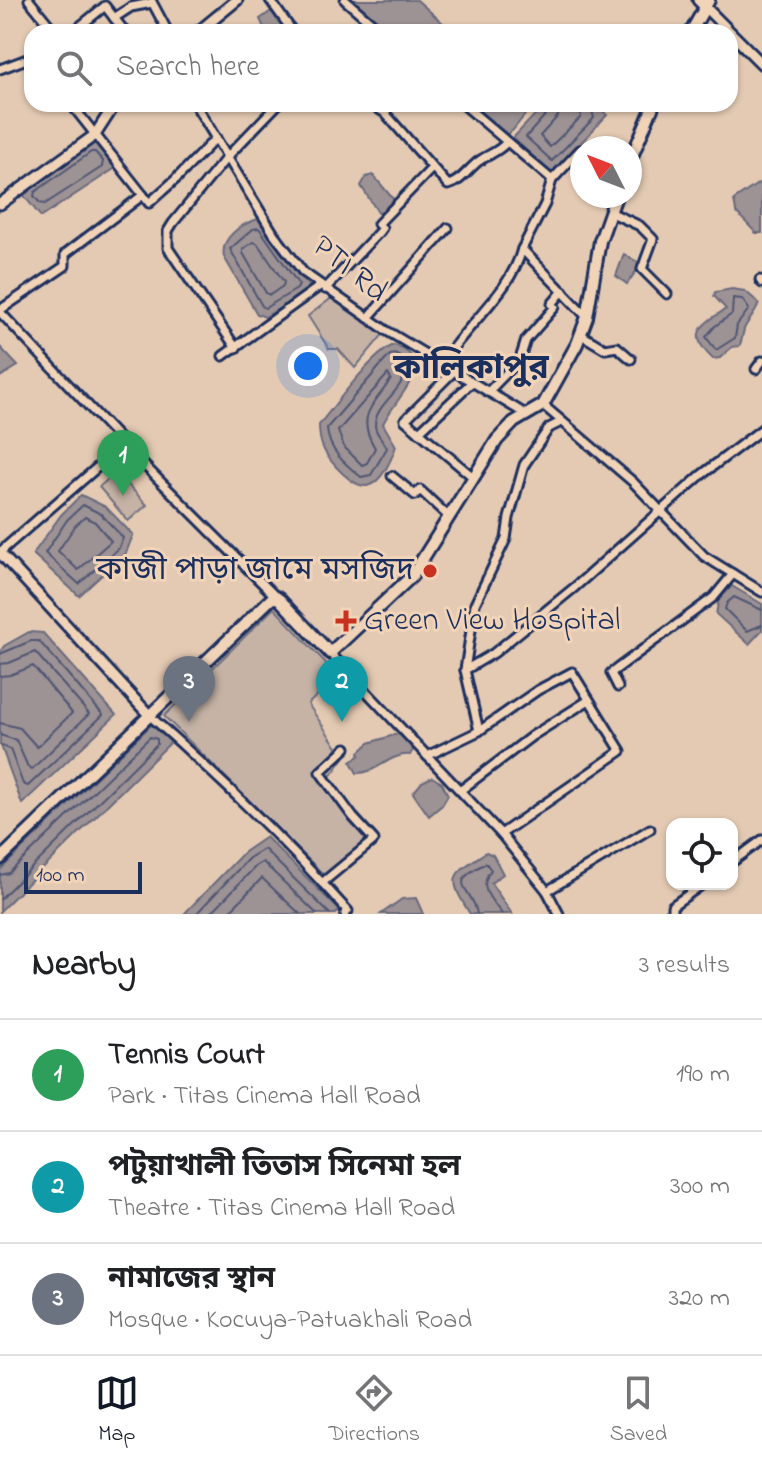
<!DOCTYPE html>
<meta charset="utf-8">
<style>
body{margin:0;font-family:"Indie Flower","Noto Sans Bengali",sans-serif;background:#f2f2f2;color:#202124}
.controls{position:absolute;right:24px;bottom:24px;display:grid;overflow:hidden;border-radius:16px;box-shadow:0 2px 6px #0004}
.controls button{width:72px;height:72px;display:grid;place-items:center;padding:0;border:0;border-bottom:2px solid #e0e0e0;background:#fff;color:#202124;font:40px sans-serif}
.compass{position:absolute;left:570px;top:136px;width:72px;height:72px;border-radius:50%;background:#fff;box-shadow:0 2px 6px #0004;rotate:312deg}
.scale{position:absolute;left:24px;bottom:20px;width:118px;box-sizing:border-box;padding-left:8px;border:4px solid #1b2f5e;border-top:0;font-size:22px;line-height:28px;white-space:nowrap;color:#1b2f5e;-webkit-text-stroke:6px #f1d4b8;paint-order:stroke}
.you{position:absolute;left:308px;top:366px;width:28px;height:28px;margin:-20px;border:6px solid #fff;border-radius:50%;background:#1a73e8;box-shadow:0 0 0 12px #1a73e833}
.badge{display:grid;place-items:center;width:52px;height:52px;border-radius:50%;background:#111827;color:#fff;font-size:26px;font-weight:700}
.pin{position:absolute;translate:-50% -66px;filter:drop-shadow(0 2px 4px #0008)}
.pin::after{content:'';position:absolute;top:42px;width:28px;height:24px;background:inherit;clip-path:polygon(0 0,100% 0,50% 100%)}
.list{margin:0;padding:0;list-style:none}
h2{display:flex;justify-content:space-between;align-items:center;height:104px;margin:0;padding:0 32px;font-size:34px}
h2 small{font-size:26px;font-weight:400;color:#757577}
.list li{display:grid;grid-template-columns:52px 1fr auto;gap:24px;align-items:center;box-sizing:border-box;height:112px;padding:0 32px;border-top:2px solid #e0e0e0}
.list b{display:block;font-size:30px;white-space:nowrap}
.list p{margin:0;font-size:26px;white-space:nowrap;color:#757577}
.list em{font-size:26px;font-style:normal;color:#757577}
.icon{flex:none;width:44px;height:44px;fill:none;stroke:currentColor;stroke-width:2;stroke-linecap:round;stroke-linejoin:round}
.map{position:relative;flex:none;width:762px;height:914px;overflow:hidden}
.search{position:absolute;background:#fff;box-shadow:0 2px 6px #0004;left:24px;right:24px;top:24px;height:88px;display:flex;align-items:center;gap:20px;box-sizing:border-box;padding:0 28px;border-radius:24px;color:#757577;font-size:30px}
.sheet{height:440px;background:#fff}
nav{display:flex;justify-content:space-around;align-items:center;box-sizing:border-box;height:112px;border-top:2px solid #e0e0e0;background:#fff;font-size:22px;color:#757577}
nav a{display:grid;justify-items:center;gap:4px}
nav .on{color:#111827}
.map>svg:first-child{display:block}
</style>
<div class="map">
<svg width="762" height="914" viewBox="0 0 762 914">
<rect width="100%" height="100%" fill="#e4cab3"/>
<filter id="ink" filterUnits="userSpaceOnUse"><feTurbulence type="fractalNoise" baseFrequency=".0125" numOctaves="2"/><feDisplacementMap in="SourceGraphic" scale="16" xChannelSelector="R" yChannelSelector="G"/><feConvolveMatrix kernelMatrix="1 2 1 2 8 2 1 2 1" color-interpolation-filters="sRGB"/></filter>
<g filter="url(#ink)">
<g fill="#c6b3a6" stroke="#707182" stroke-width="2">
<polygon points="333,297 385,332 355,368 338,349 329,349 308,316"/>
<polygon points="116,472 147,505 128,521 99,487"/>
<polygon points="274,608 338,676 308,704 344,758 323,786 369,839 324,875 164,716"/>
</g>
<g fill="#9d9294" stroke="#696a7e" stroke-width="2">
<polygon points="346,0 417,0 453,32 382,32"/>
<polygon points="274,9 290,32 266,32 260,19"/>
<polygon points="467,104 526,104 528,111 513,130 505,136"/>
<polygon points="545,104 595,104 607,115 552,174 513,138"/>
<polygon points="95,139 117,167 41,217 21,192"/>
<polygon points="373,175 394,200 379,214 361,186 366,177"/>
<polygon points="762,181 762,233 756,233 736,212 734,200"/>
<path d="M258,219L264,222L310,287L307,292L265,317L257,314L224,257C220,238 241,224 258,219Z"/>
<polygon points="624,254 641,264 627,284 616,276"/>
<path d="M732,289L745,291L759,303C756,313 750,318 745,327C742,333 743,340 739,346L732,347L720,358L713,359C686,334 701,325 726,309L714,296L715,292Z"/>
<path d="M394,345C441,361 394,399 383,424L396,446C392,458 382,483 367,486C353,488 330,462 324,450C320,442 319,434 319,425C334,406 373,353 394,345Z"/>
<polygon points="0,347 18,366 0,377"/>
<polygon points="81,495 106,507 133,535 126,553 79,596 33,554 61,515"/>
<polygon points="732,586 762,604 762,630 749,644 716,614 719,599"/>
<polygon points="29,632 43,633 116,715 22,804 0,743 0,652 4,646"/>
<polygon points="151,725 155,725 171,741 169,744 0,911 0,870"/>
<path d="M397,734L401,735L415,747L410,755C390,753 376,774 357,773L351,762L360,755L359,752L369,743Z"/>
<polygon points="432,777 442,783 448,795 442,805 429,816 413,793 422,782"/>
<polygon points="266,837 339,910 336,914 184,914 244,852"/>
<path d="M486,852L493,855L503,874L491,883L512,914H470C446,875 451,876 486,852Z"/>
<polygon points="416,898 423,914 381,914 402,899"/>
</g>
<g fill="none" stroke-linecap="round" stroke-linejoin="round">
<g stroke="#4f5774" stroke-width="2">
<polyline points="550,104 548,112 526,137 552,161 594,118 590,104"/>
<polyline points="560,104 558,116 540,136 550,147 581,117 580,104"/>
<polygon points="91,152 95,152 103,161 102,167 45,204 40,203 34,196 35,192"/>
<polygon points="259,228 299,285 297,289 265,308 262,306 230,249 253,229"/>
<polygon points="253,242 257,243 284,282 283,286 270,295 266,293 243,253 243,249"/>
<polygon points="733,298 742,299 749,309 737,325 735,338 716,350 706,337 715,326 732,314"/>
<path d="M396,354L406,361C409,390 375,402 375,425C375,434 384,440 387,448L371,475L361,477C345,464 328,450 327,428L381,365L390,355Z"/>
<path d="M388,374L391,379C373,407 355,415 375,448L367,463L362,465L344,447L338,431Z"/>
<polygon points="83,505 101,514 123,538 119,548 79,584 45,553 67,520"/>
<polygon points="85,517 95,522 111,541 78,570 58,551 75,526"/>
<polyline points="762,610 734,597 727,603 725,609 747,631 762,625"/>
<polyline points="0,654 31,641 39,641 103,715 28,786 23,784 10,749 0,745"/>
<polyline points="0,664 9,663 35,652 89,714 32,769 28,767 16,740 0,735"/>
<polyline points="0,676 10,675 33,666 72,713 37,747 20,728 0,723"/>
<polyline points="0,875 9,873 150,737 157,739 157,744 0,899"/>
<polyline points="196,914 249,858 264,849 330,914"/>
<polyline points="210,914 256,866 263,862 317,914"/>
<polyline points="227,914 262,878 300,914"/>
<path d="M477,914C473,886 443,885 486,863L491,870C477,887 491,899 502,914"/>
</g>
<g stroke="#1b2f5e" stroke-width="13">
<g id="minor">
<polyline points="29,0 55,32"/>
<polyline points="270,0 293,32"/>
<polyline points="345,0 382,32"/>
<polyline points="152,2 168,32"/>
<polyline points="114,18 131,7 152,3"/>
<polyline points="62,32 65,30 66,32"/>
<polyline points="73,32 105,6 125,32"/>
<polyline points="0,69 32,57"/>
<polyline points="71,104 143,195"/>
<polyline points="195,104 274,234 303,272 387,331 527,415"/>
<path d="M371,104L385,113L448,185C461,182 468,169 479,161C489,154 498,152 506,143"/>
<polyline points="463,104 552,180 580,150 582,152"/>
<polyline points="552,180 545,204 522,249 587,317"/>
<polyline points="610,212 640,226 653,239 642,269 667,294"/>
<polyline points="760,280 762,283"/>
<polyline points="325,289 379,232 382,228 378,224 432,168"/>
<polyline points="0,310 65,266 65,254 143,195 149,203 176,179 216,138"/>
<polyline points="0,312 144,465 276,597"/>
<polyline points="368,318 448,228"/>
<polyline points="580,334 605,349 617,347 631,359"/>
<polyline points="236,348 168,248 168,231 173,223 227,157 278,104"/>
<polyline points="223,356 320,286"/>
<path d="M442,364C465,325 510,294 522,249"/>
<polyline points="756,369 762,361"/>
<polyline points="454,371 405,420 473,477"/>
<polyline points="488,392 520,359 526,340 555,307 552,304 563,291"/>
<polyline points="543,405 633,482 704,556 762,592"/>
<polyline points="419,432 472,382"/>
<polyline points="392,476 415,495 420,490 448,516"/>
<polyline points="0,552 108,458"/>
<polyline points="330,653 501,834 547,891 559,914"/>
<polyline points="465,670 494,653 575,587 700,476 762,429"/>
<polyline points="618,687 611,673 714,597 733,574"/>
<path d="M150,716C219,777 286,842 348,911L345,914"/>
<polyline points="479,731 465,670 475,604 506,539 509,518 524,465 549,428 561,422"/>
<polyline points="427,756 479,731 538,690 572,672 621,751 501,834"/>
<polyline points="461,790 532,736 589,700"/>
<polyline points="732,862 762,840"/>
<polyline points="322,883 374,840 353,817 320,772 346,748"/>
<polyline points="547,891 650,829"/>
<polyline points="672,914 672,906 703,884"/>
</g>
</g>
<g stroke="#1b2f5e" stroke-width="15">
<g id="tertiary">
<polyline points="698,0 762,64"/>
<polyline points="198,32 237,0"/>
<polyline points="0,204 95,135 115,104"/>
<polyline points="0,553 150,716"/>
</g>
</g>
<g stroke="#1b2f5e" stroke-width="16">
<g id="secondary">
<polyline points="691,32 709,0"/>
<polyline points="630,161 654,104"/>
<polyline points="0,859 271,599 276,597 280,600 330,653 412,576 497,440 514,422 543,405 577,344 587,317 600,241 616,196"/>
</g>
</g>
<use href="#minor" stroke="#f1d4b8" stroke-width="7"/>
<use href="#tertiary" stroke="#f1d4b8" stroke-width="9"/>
<use href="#secondary" stroke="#f1d4b8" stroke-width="10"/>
</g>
</g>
<g fill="#c8321e" stroke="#f1d4b8" stroke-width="3">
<circle cx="430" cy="571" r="8"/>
<path d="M342 609h8v8h8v8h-8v8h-8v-8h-8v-8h8z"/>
</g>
<g text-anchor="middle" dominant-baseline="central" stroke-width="6" stroke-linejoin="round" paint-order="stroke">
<g font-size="32" fill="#1b2f5e" stroke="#f1d4b8">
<text transform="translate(349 270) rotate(39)">PTI Rd</text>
</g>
<g font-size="32" fill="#1b2f5e" stroke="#f1d4b8" text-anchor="end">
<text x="414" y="571">কাজী পাড়া জামে মসজিদ</text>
<text x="364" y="621" text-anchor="start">Green View Hospital</text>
</g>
<g font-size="34" font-weight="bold" fill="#1b2f5e" stroke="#f1d4b8">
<text x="471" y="370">কালিকাপুর</text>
</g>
</g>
</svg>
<div class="controls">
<button><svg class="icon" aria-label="locate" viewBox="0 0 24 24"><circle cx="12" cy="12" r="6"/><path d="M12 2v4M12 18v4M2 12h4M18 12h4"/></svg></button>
</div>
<svg class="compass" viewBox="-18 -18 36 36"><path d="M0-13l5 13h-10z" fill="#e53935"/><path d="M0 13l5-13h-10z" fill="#757577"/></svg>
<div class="scale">100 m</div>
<div class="you"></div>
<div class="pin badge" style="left:123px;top:496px;background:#2e9e5b">1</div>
<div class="pin badge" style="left:342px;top:722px;background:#0f9aa8">2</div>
<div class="pin badge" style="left:189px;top:722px;background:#6b7280">3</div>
<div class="search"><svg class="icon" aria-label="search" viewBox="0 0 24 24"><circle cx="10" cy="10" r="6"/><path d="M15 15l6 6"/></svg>Search here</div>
</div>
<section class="sheet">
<h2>Nearby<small>3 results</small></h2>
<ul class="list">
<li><span class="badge" style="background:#2e9e5b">1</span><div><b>Tennis Court</b><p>Park · Titas Cinema Hall Road</p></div><em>190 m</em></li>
<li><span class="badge" style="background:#0f9aa8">2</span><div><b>পটুয়াখালী তিতাস সিনেমা হল</b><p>Theatre · Titas Cinema Hall Road</p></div><em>300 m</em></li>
<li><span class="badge" style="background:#6b7280">3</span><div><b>নামাজের স্থান</b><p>Mosque · Kocuya-Patuakhali Road</p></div><em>320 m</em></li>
</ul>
</section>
<nav>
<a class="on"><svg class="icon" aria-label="map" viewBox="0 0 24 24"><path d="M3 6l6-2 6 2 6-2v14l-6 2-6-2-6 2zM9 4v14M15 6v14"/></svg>Map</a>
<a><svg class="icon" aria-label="directions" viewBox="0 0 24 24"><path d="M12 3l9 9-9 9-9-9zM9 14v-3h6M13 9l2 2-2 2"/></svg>Directions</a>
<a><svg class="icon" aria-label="saved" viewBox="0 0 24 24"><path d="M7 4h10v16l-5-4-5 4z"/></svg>Saved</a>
</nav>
